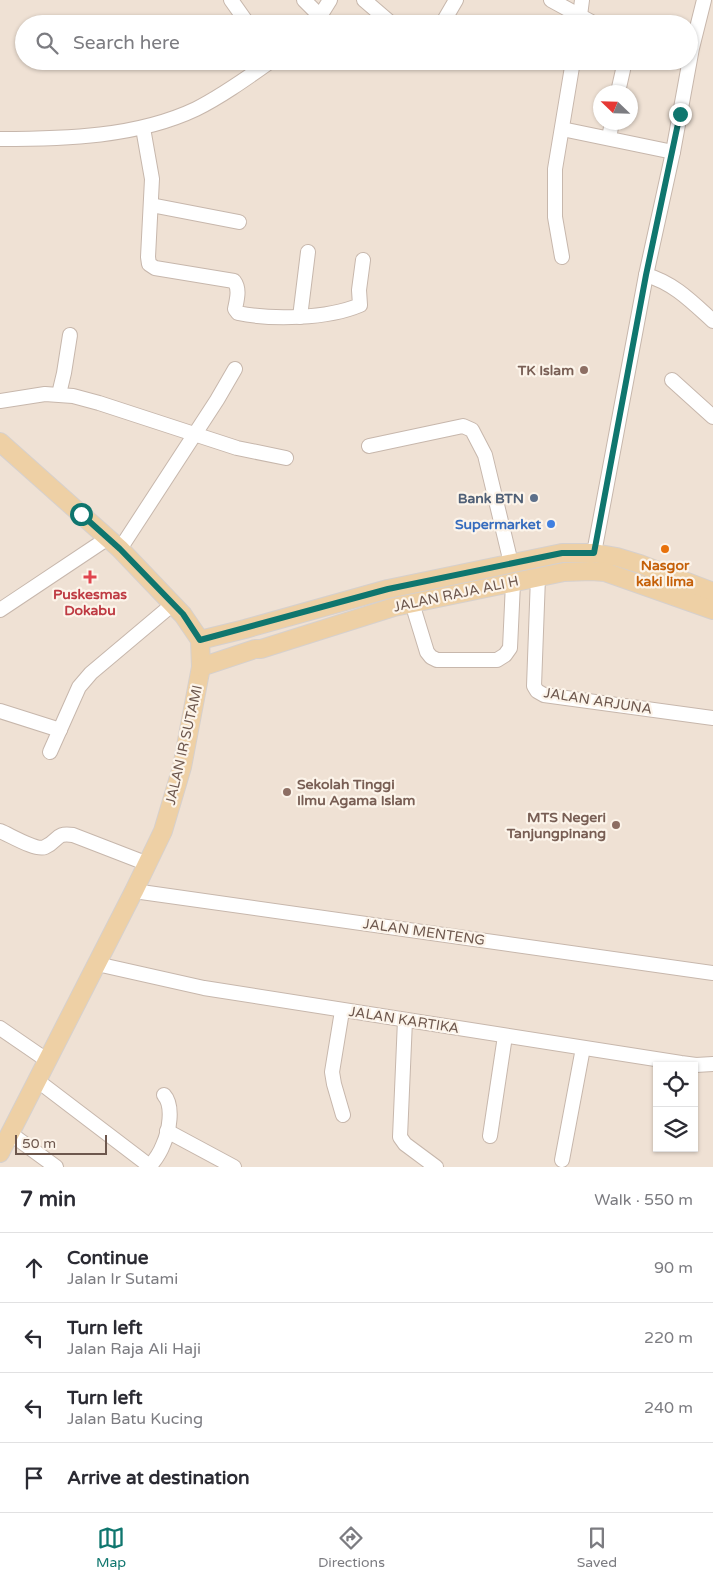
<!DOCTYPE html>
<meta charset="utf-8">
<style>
body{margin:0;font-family:"Varela Round",sans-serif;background:#f7f7f7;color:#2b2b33}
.controls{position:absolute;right:15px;bottom:15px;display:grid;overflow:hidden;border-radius:0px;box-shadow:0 1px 4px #0004}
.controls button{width:45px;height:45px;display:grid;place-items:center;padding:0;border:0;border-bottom:1px solid #e1e1e2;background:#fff;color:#2b2b33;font:25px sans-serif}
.compass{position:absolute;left:593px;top:85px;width:45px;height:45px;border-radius:50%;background:#fff;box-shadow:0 1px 4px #0004;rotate:293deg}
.scale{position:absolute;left:15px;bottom:12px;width:92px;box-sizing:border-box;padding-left:5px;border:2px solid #6d574d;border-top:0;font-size:14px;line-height:18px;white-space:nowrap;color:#6d574d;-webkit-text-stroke:4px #fcf4ea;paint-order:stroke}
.stop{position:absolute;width:15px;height:15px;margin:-11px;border:4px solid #0f766e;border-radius:50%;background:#fff}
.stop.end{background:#0f766e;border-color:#fff;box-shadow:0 1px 5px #0008}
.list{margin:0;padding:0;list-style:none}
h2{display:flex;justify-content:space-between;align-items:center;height:65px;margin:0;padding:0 20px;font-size:21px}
h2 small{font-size:16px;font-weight:400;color:#7c7c81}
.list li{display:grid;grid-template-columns:32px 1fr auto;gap:15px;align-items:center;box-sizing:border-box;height:70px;padding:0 20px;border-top:1px solid #e1e1e2}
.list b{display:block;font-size:19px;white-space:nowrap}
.list p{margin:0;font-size:16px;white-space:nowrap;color:#7c7c81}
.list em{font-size:16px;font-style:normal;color:#7c7c81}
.icon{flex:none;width:28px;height:28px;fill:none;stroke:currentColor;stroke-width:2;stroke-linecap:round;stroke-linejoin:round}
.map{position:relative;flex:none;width:713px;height:1167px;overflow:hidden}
.search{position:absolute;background:#fff;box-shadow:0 1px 4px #0004;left:15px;right:15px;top:15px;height:55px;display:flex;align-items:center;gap:12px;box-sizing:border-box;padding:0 18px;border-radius:28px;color:#7c7c81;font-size:19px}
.sheet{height:345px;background:#fff}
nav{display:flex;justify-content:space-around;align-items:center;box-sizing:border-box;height:70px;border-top:1px solid #e1e1e2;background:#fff;font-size:14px;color:#7c7c81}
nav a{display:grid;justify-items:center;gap:2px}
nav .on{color:#0f766e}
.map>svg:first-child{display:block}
</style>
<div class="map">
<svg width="713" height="1167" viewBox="0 0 713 1167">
<rect width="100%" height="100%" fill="#f8f0e4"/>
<path fill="#efe1d4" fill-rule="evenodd" d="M0,0H713V1167H0ZM24,24H689V61H24ZM600,92H630V122H600ZM657,1066H694V1148H657Z"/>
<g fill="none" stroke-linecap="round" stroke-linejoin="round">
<g stroke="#c7b7ac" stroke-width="16">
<g id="minor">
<polyline points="231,0 248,24"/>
<polyline points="304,0 320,16"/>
<polyline points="364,0 392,24"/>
<polyline points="551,0 595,24"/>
<polyline points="579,23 582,0"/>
<polyline points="310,24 320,16 330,0"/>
<polyline points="442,24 456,0"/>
<polyline points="618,92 625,61"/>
<path d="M143,128L152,179L148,257L149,264L155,268L234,281C240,289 237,299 235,309L238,313C272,320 327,319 360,305L359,290L363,260"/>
<polyline points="562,129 673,152"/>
<polyline points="609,138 612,122"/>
<path d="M0,139C65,139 137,137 196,109C222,96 247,78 271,61"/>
<polyline points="151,205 239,222"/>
<polyline points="562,257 555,217 555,169 573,61"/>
<path d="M646,275C674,283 692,302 713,321"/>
<polyline points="300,317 308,252"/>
<polyline points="672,380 713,417"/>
<polyline points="59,394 64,373 70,335"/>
<polyline points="0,401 45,394 73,396 99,403 237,448 286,458"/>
<polyline points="369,446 463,426 472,430 485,455 511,563"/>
<polyline points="120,549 217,400 235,369"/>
<polyline points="594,553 646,275 673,152 692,48 704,0"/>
<polyline points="538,577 534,686 537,691 544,695 713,718"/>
<polyline points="412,603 427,652 431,657 437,660 497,660 505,655 510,648 513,583"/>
<polyline points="0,610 108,538"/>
<polyline points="0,711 60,730"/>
<polyline points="50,752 79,687 91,673 173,604"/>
<path d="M0,831C10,835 36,851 45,847C59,841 55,832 73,835L148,864"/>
<polyline points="134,891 713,973"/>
<polyline points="97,964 204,988 681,1063 696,1065 713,1064"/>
<polyline points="342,1011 332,1072 334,1084 343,1115"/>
<polyline points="405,1020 400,1137 405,1144 436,1167"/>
<polyline points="0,1028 48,1061"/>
<polyline points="38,1081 151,1167"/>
<polyline points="167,1131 234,1167"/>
<polyline points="11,1134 56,1167"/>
<polyline points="490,1136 505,1036"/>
<polyline points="562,1160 583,1048"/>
<path d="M150,1166C155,1160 160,1153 163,1145C169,1132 174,1106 164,1095"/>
</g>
</g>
<g stroke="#d6d0cd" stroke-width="20">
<g id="major">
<polyline points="0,442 120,549 183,615 200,640 201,667 182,767 163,831 134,891 0,1153"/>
<polyline points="200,640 245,629 388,589 562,553 594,553 617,557 640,564 713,592"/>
<polyline points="201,667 255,649 261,649 394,607 564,572 591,571 605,572 713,610"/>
</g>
</g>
<use href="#minor" stroke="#fff" stroke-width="14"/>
<use href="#major" stroke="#eed0a5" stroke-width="18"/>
</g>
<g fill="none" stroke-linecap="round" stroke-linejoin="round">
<polyline stroke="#0f766e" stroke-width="6" points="81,514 120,549 183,614 200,640 388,589 562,553 594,553 646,275 680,114"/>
</g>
<g fill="#8d6e63" stroke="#fcf4ea" stroke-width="2">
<circle cx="584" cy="370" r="5"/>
<circle cx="287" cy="792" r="5"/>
<circle cx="616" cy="825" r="5"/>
</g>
<circle fill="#5c6f8a" stroke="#fcf4ea" stroke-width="2" cx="534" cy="498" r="5"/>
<circle fill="#3f7fe0" stroke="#fcf4ea" stroke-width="2" cx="551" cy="524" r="5"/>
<circle fill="#e8710a" stroke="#fcf4ea" stroke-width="2" cx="665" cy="549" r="5"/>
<path fill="#e0444e" stroke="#fcf4ea" stroke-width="2" d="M87.5 569.5h5v5h5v5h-5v5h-5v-5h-5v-5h5z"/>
<g text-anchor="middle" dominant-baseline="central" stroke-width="4.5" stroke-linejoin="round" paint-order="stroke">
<g font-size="14" font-weight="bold" fill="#785e54" stroke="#fcf4ea" text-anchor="end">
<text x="574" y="370">TK Islam</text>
<text x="297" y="784" text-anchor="start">Sekolah Tinggi<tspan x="297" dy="16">Ilmu Agama Islam</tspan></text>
<text x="606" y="817">MTS Negeri<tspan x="606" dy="16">Tanjungpinang</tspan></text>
</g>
<g font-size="14" font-weight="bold" fill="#4e5e75" stroke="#fcf4ea" text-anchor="end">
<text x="524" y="498">Bank BTN</text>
</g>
<g font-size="14" font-weight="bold" fill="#366cbe" stroke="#fcf4ea" text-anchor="end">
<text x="541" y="524">Supermarket</text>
</g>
<g font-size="14" font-weight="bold" fill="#c56008" stroke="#fcf4ea">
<text x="665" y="565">Nasgor<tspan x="665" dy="16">kaki lima</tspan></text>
</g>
<g font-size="14" font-weight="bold" fill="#be3a42" stroke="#fcf4ea">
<text x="90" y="594">Puskesmas<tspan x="90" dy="16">Dokabu</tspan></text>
</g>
<g font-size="14" fill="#6d574d" stroke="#fcf4ea">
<text transform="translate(456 594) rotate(-12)">JALAN RAJA ALI H</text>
<text transform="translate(598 701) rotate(9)">JALAN ARJUNA</text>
<text transform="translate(184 745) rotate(-77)">JALAN IR SUTAMI</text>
<text transform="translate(424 932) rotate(8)">JALAN MENTENG</text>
<text transform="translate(404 1020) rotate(9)">JALAN KARTIKA</text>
</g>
</g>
</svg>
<div class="controls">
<button><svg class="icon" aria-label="locate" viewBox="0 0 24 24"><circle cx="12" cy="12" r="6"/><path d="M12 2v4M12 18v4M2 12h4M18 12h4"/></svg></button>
<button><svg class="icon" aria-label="layers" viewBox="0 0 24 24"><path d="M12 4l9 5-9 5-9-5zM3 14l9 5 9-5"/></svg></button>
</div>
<svg class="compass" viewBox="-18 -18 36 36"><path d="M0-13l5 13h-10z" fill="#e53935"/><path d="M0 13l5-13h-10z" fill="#7c7c81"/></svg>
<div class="scale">50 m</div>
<div class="stop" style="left:81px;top:514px"></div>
<div class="stop end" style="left:680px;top:114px"></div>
<div class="search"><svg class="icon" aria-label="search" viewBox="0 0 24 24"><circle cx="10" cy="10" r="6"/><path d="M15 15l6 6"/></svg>Search here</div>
</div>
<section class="sheet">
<h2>7 min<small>Walk · 550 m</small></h2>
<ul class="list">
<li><svg class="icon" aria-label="ahead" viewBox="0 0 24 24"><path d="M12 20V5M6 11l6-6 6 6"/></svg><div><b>Continue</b><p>Jalan Ir Sutami</p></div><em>90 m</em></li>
<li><svg class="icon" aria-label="left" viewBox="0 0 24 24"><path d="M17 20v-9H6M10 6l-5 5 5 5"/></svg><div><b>Turn left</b><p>Jalan Raja Ali Haji</p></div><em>220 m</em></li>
<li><svg class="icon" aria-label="left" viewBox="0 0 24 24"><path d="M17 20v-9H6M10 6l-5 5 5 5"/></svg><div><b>Turn left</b><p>Jalan Batu Kucing</p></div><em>240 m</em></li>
<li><svg class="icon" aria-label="arrive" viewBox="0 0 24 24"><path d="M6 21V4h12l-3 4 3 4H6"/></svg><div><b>Arrive at destination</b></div></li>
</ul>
</section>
<nav>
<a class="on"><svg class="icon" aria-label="map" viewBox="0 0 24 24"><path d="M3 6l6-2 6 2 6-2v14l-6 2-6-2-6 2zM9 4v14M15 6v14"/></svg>Map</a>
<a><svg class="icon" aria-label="directions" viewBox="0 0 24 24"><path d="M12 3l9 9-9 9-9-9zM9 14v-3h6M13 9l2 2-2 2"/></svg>Directions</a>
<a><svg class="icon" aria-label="saved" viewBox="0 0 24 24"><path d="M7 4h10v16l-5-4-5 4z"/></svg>Saved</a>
</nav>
